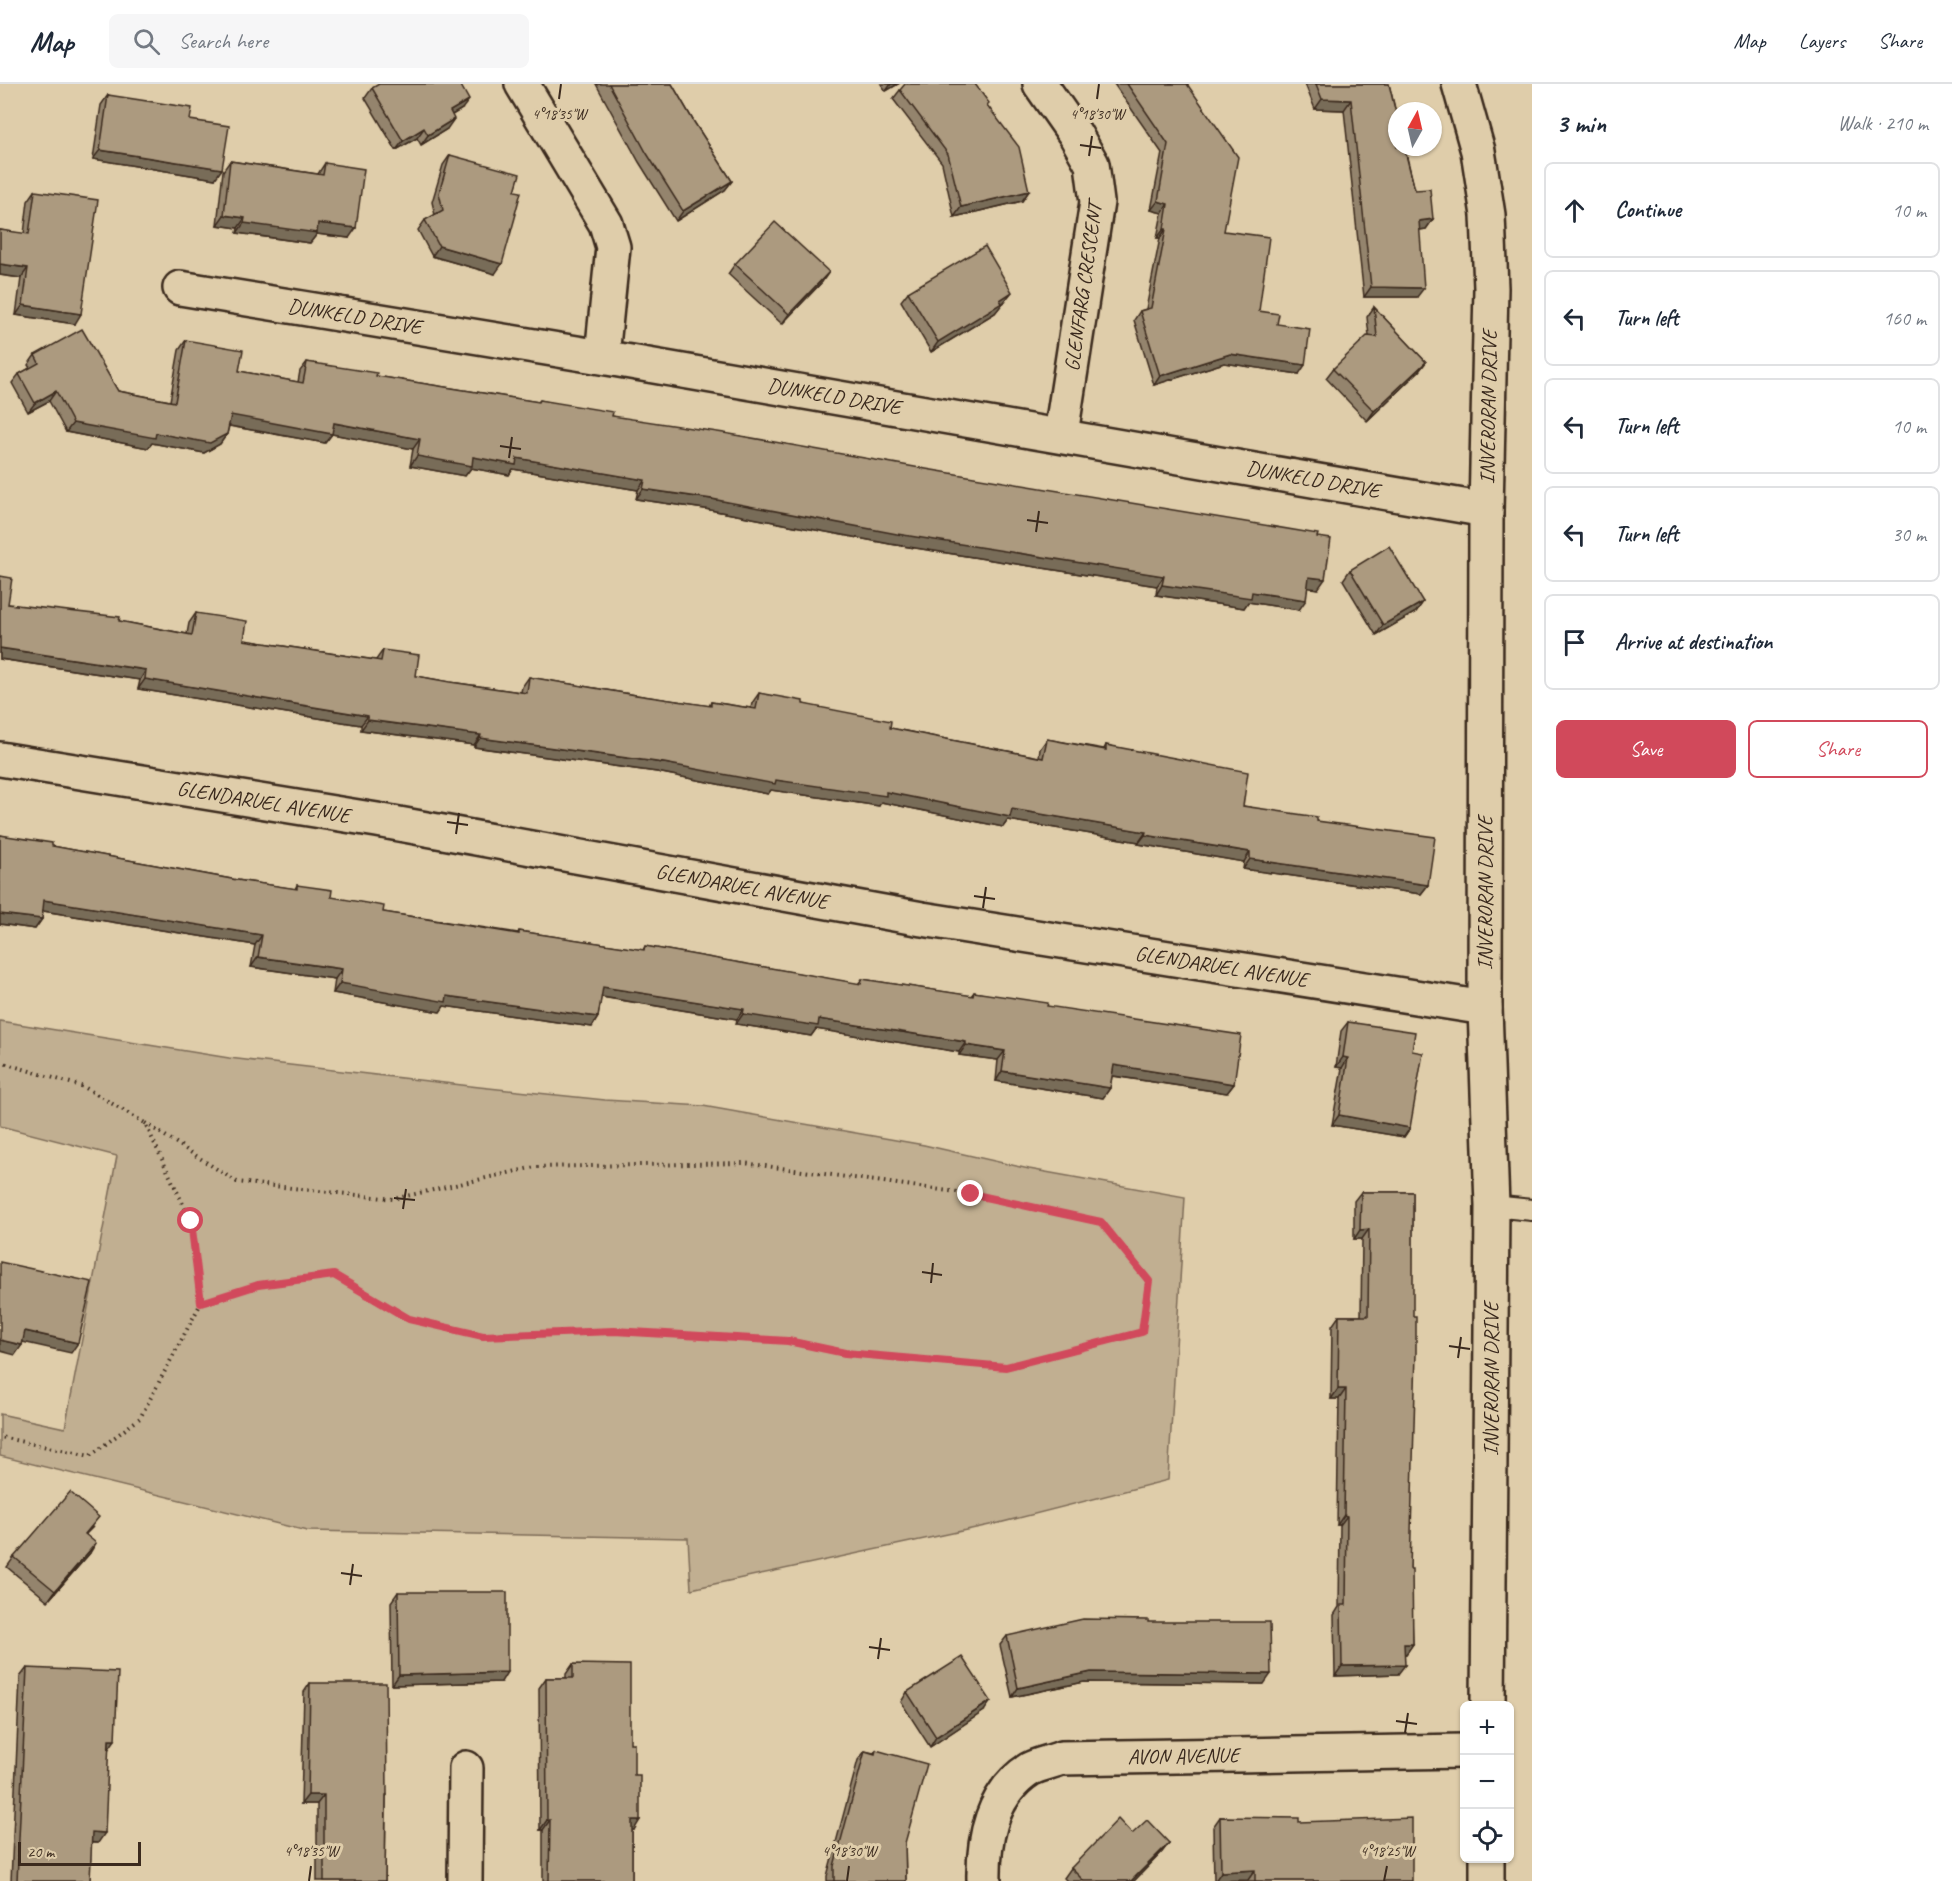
<!DOCTYPE html>
<meta charset="utf-8">
<style>
body{margin:0;font-family:Caveat,sans-serif;background:#f6f6f7;color:#1f2937}
.controls{position:absolute;right:18px;bottom:18px;display:grid;overflow:hidden;border-radius:9px;box-shadow:0 2px 4px #0004}
.controls button{width:54px;height:54px;display:grid;place-items:center;padding:0;border:0;border-bottom:2px solid #e0e1e3;background:#fff;color:#1f2937;font:30px sans-serif}
.compass{position:absolute;left:1388px;top:18px;width:54px;height:54px;border-radius:50%;background:#fff;box-shadow:0 2px 4px #0004;rotate:8deg}
.scale{position:absolute;left:18px;bottom:15px;width:123px;box-sizing:border-box;padding-left:6px;border:3px solid #3b2a1e;border-top:0;font-size:16px;line-height:21px;white-space:nowrap;color:#3b2a1e;-webkit-text-stroke:4px #dfcdaa;paint-order:stroke}
.stop{position:absolute;width:18px;height:18px;margin:-14px;border:4px solid #d1495b;border-radius:50%;background:#fff}
.stop.end{background:#d1495b;border-color:#fff;box-shadow:0 2px 6px #0008}
.list{margin:0;padding:0;list-style:none}
h2{display:flex;justify-content:space-between;align-items:center;height:78px;margin:0;padding:0 24px;font-size:26px}
h2 small{font-size:20px;font-weight:400;color:#747a83}
.list li{display:grid;grid-template-columns:39px 1fr auto;gap:18px;align-items:center;box-sizing:border-box;height:96px;margin:0 12px 12px;padding:0 12px;border:2px solid #e0e1e3;border-radius:9px}
.list b{display:block;font-size:22px;white-space:nowrap}
.list em{font-size:20px;font-style:normal;color:#747a83}
.actions{display:flex;gap:12px;padding:18px 24px}
.actions a{flex:1;padding:14px 0;border:2px solid #d1495b;border-radius:9px;text-align:center;font-size:21px;color:#d1495b}
.actions .main{background:#d1495b;color:#fff}
.icon{flex:none;width:33px;height:33px;fill:none;stroke:currentColor;stroke-width:2;stroke-linecap:round;stroke-linejoin:round}
.map{position:relative;flex:none;width:1532px;height:1797px;overflow:hidden}
header{display:flex;align-items:center;gap:36px;box-sizing:border-box;height:84px;padding:0 30px;background:#fff;border-bottom:2px solid #e0e1e3}
header strong{font-size:28px}
nav{display:flex;gap:33px;margin-inline-start:auto;font-size:21px}
.search{width:420px;height:54px;background:#f6f6f7;display:flex;align-items:center;gap:15px;box-sizing:border-box;padding:0 21px;border-radius:9px;color:#747a83;font-size:22px}
main{display:flex}
aside{flex:1;background:#fff}
.map>svg:first-child{display:block}
</style>
<header>
<strong>Map</strong>
<div class="search"><svg class="icon" aria-label="search" viewBox="0 0 24 24"><circle cx="10" cy="10" r="6"/><path d="M15 15l6 6"/></svg>Search here</div>
<nav><a>Map</a><a>Layers</a><a>Share</a></nav>
</header>
<main>
<div class="map">
<svg width="1532" height="1797" viewBox="0 0 1532 1797">
<rect width="100%" height="100%" fill="#dfcdaa"/>
<filter id="ink" filterUnits="userSpaceOnUse"><feTurbulence type="fractalNoise" baseFrequency=".0167" numOctaves="2"/><feDisplacementMap in="SourceGraphic" scale="12" xChannelSelector="R" yChannelSelector="G"/><feConvolveMatrix kernelMatrix="1 2 1 2 8 2 1 2 1" color-interpolation-filters="sRGB"/></filter>
<g filter="url(#ink)">
<polygon fill="#c1af91" stroke="#7e6c58" stroke-width="1.5" points="0,937 229,974 479,1003 605,1016 703,1022 924,1061 1029,1085 1185,1113 1168,1396 999,1439 691,1505 688,1454 307,1447 0,1372 0,1330 65,1344 117,1072 0,1042"/>
<g fill="none" stroke-linecap="round" stroke-linejoin="round">
<g stroke="#3b2a1e" stroke-width="24">
<polyline id="service" points="1492,1122 1532,1126"/>
</g>
<g stroke="#3b2a1e" stroke-width="38">
<g id="minor">
<polyline points="522,0 606,140 613,163 602,272"/>
<polyline points="1040,0 1075,50 1092,80 1097,118 1061,350"/>
<polyline points="1459,0 1478,67 1488,131 1491,204 1486,426 1485,924 1492,1122 1488,1622"/>
<path id="s1" d="M180,204C616,274 1051,348 1486,426"/>
<path id="s2" d="M0,675L377,736L922,835L1485,924"/>
<polyline points="465,1797 466,1684"/>
<path id="s3" d="M984,1797C983,1755 992,1709 1030,1685C1039,1680 1052,1678 1061,1674L1464,1667"/>
<polyline points="1487,1797 1487,1774"/>
</g>
</g>
<g stroke="#3b2a1e" stroke-width="4" stroke-dasharray="1.5 4.5" stroke-linecap="butt">
<polyline points="0,978 84,1003 145,1039 191,1137 201,1219 140,1334 90,1372 0,1353"/>
<polyline points="145,1039 237,1098 393,1115 535,1083 744,1079 971,1110 1101,1138 1149,1197 1142,1248 1006,1283 845,1269 788,1257 614,1247 483,1252 409,1235 334,1191 258,1201 201,1219"/>
</g>
<use href="#service" stroke="#dfcdaa" stroke-width="20"/>
<use href="#minor" stroke="#dfcdaa" stroke-width="33"/>
</g>
<g fill="#94846d" stroke="#3b2a1e" stroke-width="1.5">
<polygon points="596,0 672,0 694,38 732,97 725,106 676,137 639,78"/>
<polygon points="881,0 898,0 886,7"/>
<polygon points="1114,0 1187,0 1224,147 1259,227 1277,240 1299,290 1224,279 1154,301 1134,236 1140,227 1146,225 1160,154 1157,154 1162,129 1151,126 1162,69"/>
<polygon points="1305,0 1389,0 1415,106 1433,135 1426,145 1419,146 1417,213 1364,213 1344,26 1315,25"/>
<polygon points="372,4 462,25 452,31 447,45 421,61 417,54 396,66 365,14"/>
<polygon points="900,6 987,22 1029,107 1022,117 954,133 942,79 893,15"/>
<polygon points="108,11 190,36 215,95 93,75 101,21"/>
<polygon points="450,71 515,107 515,130 495,190 432,172 418,146 425,136 435,131 432,118 443,81"/>
<polygon points="230,77 318,90 325,79 349,154 317,150 310,159 237,149 238,144 217,141 223,87"/>
<polygon points="35,107 75,240 16,231 21,194 0,191 0,146 24,150 28,117"/>
<polygon points="735,180 822,198 782,240 728,190"/>
<polygon points="908,208 1005,218 1002,220 995,229 931,268 901,217"/>
<polygon points="1374,223 1426,278 1419,287 1367,337 1326,294 1333,285 1369,252 1367,233"/>
<polygon points="186,256 239,287 298,298 300,287 307,278 376,292 538,318 540,316 612,332 1318,505 1308,503 1299,526 1248,518 1244,524 1156,511 1157,502 890,460 705,425 636,415 638,406 513,385 509,391 471,384 465,392 410,382 413,365 332,350 325,359 229,342 227,350 220,360 204,369 152,359 148,364 66,348 49,317 28,328 12,299 19,290 30,284 28,281 35,271 118,307 170,317 179,266"/>
<polygon points="1350,486 1423,518 1416,528 1376,551 1343,496"/>
<polygon points="0,492 8,520 119,537 187,550 189,539 196,529 244,556 376,576 383,566 416,592 450,598 521,608 522,603 529,593 636,611 709,622 711,618 751,624 752,619 759,609 803,620 890,644 1039,673 1040,665 1047,655 1104,665 1106,661 1243,722 1317,737 1428,801 1421,810 1243,785 1244,778 1138,760 1139,758 1008,736 1003,743 881,718 879,722 771,706 768,710 657,688 474,663 474,661 361,646 361,641 138,605 140,596 0,575"/>
<polygon points="0,751 52,762 237,796 295,805 297,801 331,813 383,828 518,849 519,847 643,866 645,862 858,900 862,895 971,912 974,908 1047,922 1234,1000 1227,1009 1112,992 1110,1004 1103,1014 996,997 998,976 959,971 959,968 816,945 811,952 736,940 737,935 601,913 598,933 592,943 444,922 440,928 333,909 335,895 251,883 255,861 43,827 42,835 35,845 0,840"/>
<polygon points="1348,938 1410,1044 1404,1053 1332,1041 1342,984 1336,983 1341,947"/>
<polygon points="1361,1108 1413,1108 1410,1485 1413,1560 1406,1570 1404,1570 1398,1590 1335,1592 1334,1531 1339,1523 1340,1441 1337,1441 1339,1315 1331,1315 1332,1242 1339,1232 1361,1232 1362,1155 1354,1155 1354,1117"/>
<polygon points="93,1443 86,1450 90,1469 48,1517 7,1483 14,1473"/>
<polygon points="398,1508 501,1598 392,1601 391,1518"/>
<polygon points="1148,1538 1264,1600 1084,1598 1012,1613 1000,1561 1007,1552"/>
<polygon points="573,1580 630,1659 634,1746 632,1746 632,1797 543,1797 543,1746 540,1746 539,1604 546,1594 566,1594 566,1590"/>
<polygon points="27,1584 108,1665 98,1759 91,1759 90,1797 11,1797 20,1593"/>
<polygon points="310,1599 387,1711 386,1713 385,1797 317,1797 317,1720 301,1720 304,1608"/>
<polygon points="907,1608 984,1627 930,1663 901,1618"/>
<polygon points="876,1666 905,1759 906,1797 827,1797 827,1792 858,1676 865,1667 874,1669"/>
<polygon points="1220,1733 1299,1738 1412,1797 1214,1797 1213,1743"/>
<polygon points="1132,1750 1169,1759 1162,1768 1134,1797 1067,1797 1064,1794 1071,1784"/>
</g>
<g fill="#786c59" stroke="#3b2a1e" stroke-width="1.5">
<polygon points="891,0 898,0 886,7"/>
<polygon points="1322,15 1351,16 1344,26 1315,25"/>
<polygon points="469,16 462,25 443,36 450,27"/>
<polygon points="454,35 447,45 421,61 428,51"/>
<polygon points="424,44 417,54 396,66 403,57"/>
<polygon points="100,66 222,85 215,95 93,75"/>
<polygon points="732,97 725,106 676,137 683,127"/>
<polygon points="1029,107 1022,117 954,133 961,123"/>
<polygon points="1158,117 1168,120 1162,129 1151,126"/>
<polygon points="224,131 245,134 238,144 217,141"/>
<polygon points="1433,135 1426,145 1412,147 1419,137"/>
<polygon points="244,139 318,139 356,144 349,154 317,150 310,159 237,149"/>
<polygon points="1164,145 1166,145 1160,154 1157,154"/>
<polygon points="439,162 502,180 495,190 432,172"/>
<polygon points="0,180 28,184 21,194 0,191"/>
<polygon points="829,188 822,198 782,240 789,230"/>
<polygon points="1371,203 1424,204 1417,213 1364,213"/>
<polygon points="1012,208 995,229 931,268 938,258"/>
<polygon points="23,221 81,230 75,240 16,231"/>
<polygon points="1230,270 1305,281 1299,290 1224,279 1154,301 1160,292"/>
<polygon points="1426,278 1419,287 1367,337 1374,327"/>
<polygon points="56,307 49,317 28,328 35,319"/>
<polygon points="231,331 334,339 420,355 413,365 332,350 325,359 224,341"/>
<polygon points="73,339 156,349 227,350 220,360 204,369 152,359 148,364 66,348"/>
<polygon points="417,372 517,374 645,396 638,406 513,385 509,391 471,384 465,392 410,382"/>
<polygon points="643,405 712,415 1164,492 1157,502 890,460 705,425 636,415"/>
<polygon points="1309,493 1325,495 1318,505 1302,503"/>
<polygon points="1162,501 1252,508 1306,516 1299,526 1248,518 1244,524 1156,511"/>
<polygon points="1423,518 1416,528 1376,551 1383,541"/>
<polygon points="0,564 146,586 140,596 0,575"/>
<polygon points="145,595 368,632 361,641 138,605"/>
<polygon points="368,636 481,651 474,661 361,646"/>
<polygon points="480,654 664,679 776,696 886,708 1012,725 1146,748 1139,758 1008,736 1003,743 881,718 879,722 771,706 768,710 657,688 474,663"/>
<polygon points="1145,751 1250,768 1244,778 1138,760"/>
<polygon points="1250,775 1428,801 1421,810 1243,785"/>
<polygon points="44,816 262,851 255,861 37,826"/>
<polygon points="0,830 42,835 35,845 0,840"/>
<polygon points="258,873 342,885 335,895 251,883"/>
<polygon points="340,899 447,912 598,933 592,943 444,922 440,928 333,909"/>
<polygon points="603,903 744,925 737,935 596,912"/>
<polygon points="743,930 819,935 966,958 959,968 816,945 811,952 736,940"/>
<polygon points="966,961 1005,967 998,976 959,971"/>
<polygon points="1343,973 1348,974 1342,984 1336,983"/>
<polygon points="1114,981 1234,1000 1227,1009 1107,991"/>
<polygon points="1002,987 1110,1004 1103,1014 996,997"/>
<polygon points="1339,1031 1410,1044 1404,1053 1332,1041"/>
<polygon points="1369,1145 1362,1155 1354,1155 1360,1146"/>
<polygon points="25,1247 78,1259 71,1269 18,1257"/>
<polygon points="0,1256 22,1261 15,1271 0,1267"/>
<polygon points="1338,1305 1346,1305 1339,1315 1331,1315"/>
<polygon points="1344,1431 1347,1432 1340,1441 1337,1441"/>
<polygon points="96,1459 90,1469 48,1517 55,1507"/>
<polygon points="1404,1560 1413,1560 1406,1570 1397,1570"/>
<polygon points="1405,1581 1398,1590 1335,1592 1342,1582"/>
<polygon points="507,1588 501,1598 392,1601 399,1591"/>
<polygon points="1091,1588 1271,1590 1264,1600 1084,1598 1012,1613 1018,1604"/>
<polygon points="991,1617 984,1627 930,1663 936,1653"/>
<polygon points="109,1656 115,1656 108,1666"/>
<polygon points="308,1711 324,1711 317,1720 301,1720"/>
<polygon points="547,1736 550,1736 543,1746 540,1746"/>
<polygon points="632,1736 640,1736 634,1746 625,1746"/>
<polygon points="92,1748 105,1749 98,1759 85,1758"/>
<polygon points="1169,1759 1162,1768 1134,1797 1131,1797"/>
<polygon points="1255,1786 1248,1796 1215,1797 1221,1788"/>
</g>
<g fill="#ac9a7f" stroke="#3b2a1e" stroke-width="1.5">
<polygon points="379,0 460,0 469,16 450,27 454,35 428,51 424,44 403,57 372,4"/>
<polygon points="609,0 672,0 694,38 732,97 683,127 646,68"/>
<polygon points="905,0 975,0 989,19 987,21 1019,63 1029,107 961,123 948,70 900,6"/>
<polygon points="1127,0 1187,0 1238,73 1224,147 1269,153 1259,227 1279,230 1277,240 1310,245 1305,281 1230,270 1160,292 1140,227 1151,224 1166,145 1164,145 1168,120 1158,117 1168,60"/>
<polygon points="1316,0 1389,0 1397,34 1397,63 1404,63 1415,106 1430,105 1433,135 1419,137 1424,204 1371,203 1351,16 1322,15"/>
<polygon points="108,11 192,24 190,36 229,42 222,85 100,66"/>
<polygon points="450,71 520,90 515,107 521,108 515,130 516,130 502,180 439,162 425,136 443,126 439,109"/>
<polygon points="230,77 323,91 325,79 364,85 356,144 318,139 317,149 244,139 245,134 224,131"/>
<polygon points="35,107 98,116 81,230 23,221 28,184 0,180 0,146 29,150"/>
<polygon points="775,138 829,188 789,230 735,180"/>
<polygon points="985,162 1012,208 1000,216 1002,219 938,258 908,208"/>
<polygon points="1374,223 1426,278 1374,327 1333,285 1367,252 1377,253"/>
<polygon points="82,245 118,307 175,318 186,256 243,266 239,287 303,299 307,278 377,289 376,292 539,318 540,316 613,328 612,332 724,349 926,385 1318,450 1317,453 1331,455 1325,495 1309,493 1306,516 1252,508 1251,514 1162,501 1164,492 897,450 712,415 643,405 645,396 517,374 516,381 473,373 472,382 417,372 420,355 334,339 332,350 231,331 227,350 210,359 156,349 155,354 73,339 56,307 35,319 19,290 39,279 35,271"/>
<polygon points="1389,462 1423,518 1383,541 1350,486"/>
<polygon points="0,492 12,494 8,520 120,533 119,537 192,551 196,529 247,537 244,556 381,577 383,566 419,571 416,592 450,598 527,609 529,593 636,611 711,622 711,618 756,625 759,609 803,617 803,620 891,637 890,644 1043,674 1047,655 1106,666 1106,661 1248,688 1243,722 1317,733 1317,737 1435,753 1428,801 1250,775 1250,768 1145,751 1146,748 1012,725 1010,733 886,708 886,712 776,696 775,700 664,679 480,654 481,651 368,636 368,632 145,595 146,586 0,564"/>
<polygon points="0,751 52,759 52,762 237,796 297,805 297,801 332,806 331,813 384,822 383,828 519,850 519,847 644,866 645,862 861,900 862,895 973,912 974,908 1048,919 1047,922 1241,951 1234,1000 1114,981 1110,1004 1002,987 1005,967 966,961 966,958 819,935 818,942 743,930 744,925 603,903 598,933 447,912 446,918 340,899 342,885 258,873 262,851 44,816 42,835 0,830"/>
<polygon points="1348,938 1415,948 1412,967 1423,969 1410,1044 1339,1031 1348,974 1343,973"/>
<polygon points="1361,1108 1413,1108 1413,1232 1416,1232 1416,1269 1410,1485 1412,1485 1413,1560 1404,1560 1405,1581 1342,1582 1341,1521 1346,1521 1347,1432 1344,1431 1346,1305 1338,1305 1339,1232 1368,1232 1369,1145 1360,1146"/>
<polygon points="0,1178 92,1198 78,1259 25,1247 22,1261 0,1256"/>
<polygon points="70,1408 99,1433 85,1450 96,1459 55,1507 14,1473"/>
<polygon points="398,1508 507,1508 507,1588 399,1591"/>
<polygon points="1083,1535 1148,1536 1148,1538 1270,1538 1271,1590 1091,1588 1018,1604 1007,1552"/>
<polygon points="962,1573 991,1617 936,1653 907,1608"/>
<polygon points="573,1580 630,1581 630,1659 634,1659 634,1691 640,1691 640,1736 632,1736 632,1797 549,1797 550,1736 547,1736 546,1594 573,1594"/>
<polygon points="27,1584 118,1588 115,1656 109,1656 105,1749 92,1748 90,1797 17,1797"/>
<polygon points="310,1599 386,1599 387,1711 386,1711 385,1797 324,1797 324,1711 308,1711"/>
<polygon points="876,1666 927,1680 905,1759 906,1797 834,1797 834,1782 865,1667 875,1670"/>
<polygon points="1220,1733 1299,1734 1299,1738 1412,1734 1412,1797 1255,1797 1255,1786 1221,1788"/>
<polygon points="1118,1735 1132,1750 1147,1736 1169,1759 1131,1797 1084,1797 1071,1784"/>
</g>
</g>
<g fill="none" stroke-linecap="round" stroke-linejoin="round" filter="url(#ink)">
<polyline stroke="#d1495b" stroke-width="8" points="191,1137 201,1219 258,1201 334,1191 409,1235 483,1252 614,1247 788,1257 845,1269 1006,1283 1142,1248 1149,1197 1101,1138 971,1110"/>
</g>
<path fill="none" stroke="#3b2a1e" stroke-width="2" d="M559,15L561,0M1097,15L1099,0M1080,61L1101,64M1089,72L1092,52M500,362L521,365M509,374L512,353M1027,436L1048,439M1036,448L1039,427M447,738L468,741M456,750L459,729M974,812L995,815M983,824L986,803M394,1114L415,1116M403,1125L406,1105M922,1188L942,1191M931,1199L933,1179M1449,1262L1470,1265M1458,1274L1461,1253M341,1489L362,1492M350,1501L353,1480M869,1563L890,1566M878,1575L881,1554M1396,1637L1417,1640M1405,1649L1408,1629M309,1797L311,1782M847,1797L849,1782M1384,1797L1387,1782"/>
<g text-anchor="middle" dominant-baseline="central" stroke-width="6" stroke-linejoin="round" paint-order="stroke">
<g font-size="21" fill="#3b2a1e" stroke="#dfcdaa">
<text transform="translate(1083 203) rotate(-82)">GLENFARG CRESCENT</text>
<text stroke="none"><textPath href="#s1" startOffset="177">DUNKELD DRIVE</textPath></text>
<text stroke="none"><textPath href="#s1" startOffset="663">DUNKELD DRIVE</textPath></text>
<text transform="translate(1488 323) rotate(-89)">INVERORAN DRIVE</text>
<text stroke="none"><textPath href="#s1" startOffset="1149">DUNKELD DRIVE</textPath></text>
<text stroke="none"><textPath href="#s2" startOffset="267">GLENDARUEL AVENUE</textPath></text>
<text stroke="none"><textPath href="#s2" startOffset="753">GLENDARUEL AVENUE</textPath></text>
<text transform="translate(1485 809) rotate(-90)">INVERORAN DRIVE</text>
<text stroke="none"><textPath href="#s2" startOffset="1239">GLENDARUEL AVENUE</textPath></text>
<text transform="translate(1491 1295) rotate(-90)">INVERORAN DRIVE</text>
<text stroke="none"><textPath href="#s3" startOffset="282">AVON AVENUE</textPath></text>
</g>
</g>
<g font-size="15" text-anchor="middle" fill="#3b2a1e" stroke="#dfcdaa" stroke-width="6" stroke-linejoin="round" paint-order="stroke">
<text x="559" y="35">4°18'35"W</text>
<text x="1097" y="35">4°18'30"W</text>
<text x="311" y="1772">4°18'35"W</text>
<text x="849" y="1772">4°18'30"W</text>
<text x="1387" y="1772">4°18'25"W</text>
</g>
</svg>
<div class="controls">
<button>+</button>
<button>−</button>
<button><svg class="icon" aria-label="locate" viewBox="0 0 24 24"><circle cx="12" cy="12" r="6"/><path d="M12 2v4M12 18v4M2 12h4M18 12h4"/></svg></button>
</div>
<svg class="compass" viewBox="-18 -18 36 36"><path d="M0-13l5 13h-10z" fill="#e53935"/><path d="M0 13l5-13h-10z" fill="#747a83"/></svg>
<div class="scale">20 m</div>
<div class="stop" style="left:191px;top:1137px"></div>
<div class="stop end" style="left:971px;top:1110px"></div>
</div>
<aside>
<h2>3 min<small>Walk · 210 m</small></h2>
<ul class="list">
<li><svg class="icon" aria-label="ahead" viewBox="0 0 24 24"><path d="M12 20V5M6 11l6-6 6 6"/></svg><div><b>Continue</b></div><em>10 m</em></li>
<li><svg class="icon" aria-label="left" viewBox="0 0 24 24"><path d="M17 20v-9H6M10 6l-5 5 5 5"/></svg><div><b>Turn left</b></div><em>160 m</em></li>
<li><svg class="icon" aria-label="left" viewBox="0 0 24 24"><path d="M17 20v-9H6M10 6l-5 5 5 5"/></svg><div><b>Turn left</b></div><em>10 m</em></li>
<li><svg class="icon" aria-label="left" viewBox="0 0 24 24"><path d="M17 20v-9H6M10 6l-5 5 5 5"/></svg><div><b>Turn left</b></div><em>30 m</em></li>
<li><svg class="icon" aria-label="arrive" viewBox="0 0 24 24"><path d="M6 21V4h12l-3 4 3 4H6"/></svg><div><b>Arrive at destination</b></div></li>
</ul>
<div class="actions"><a class="main">Save</a><a>Share</a></div>
</aside>
</main>
